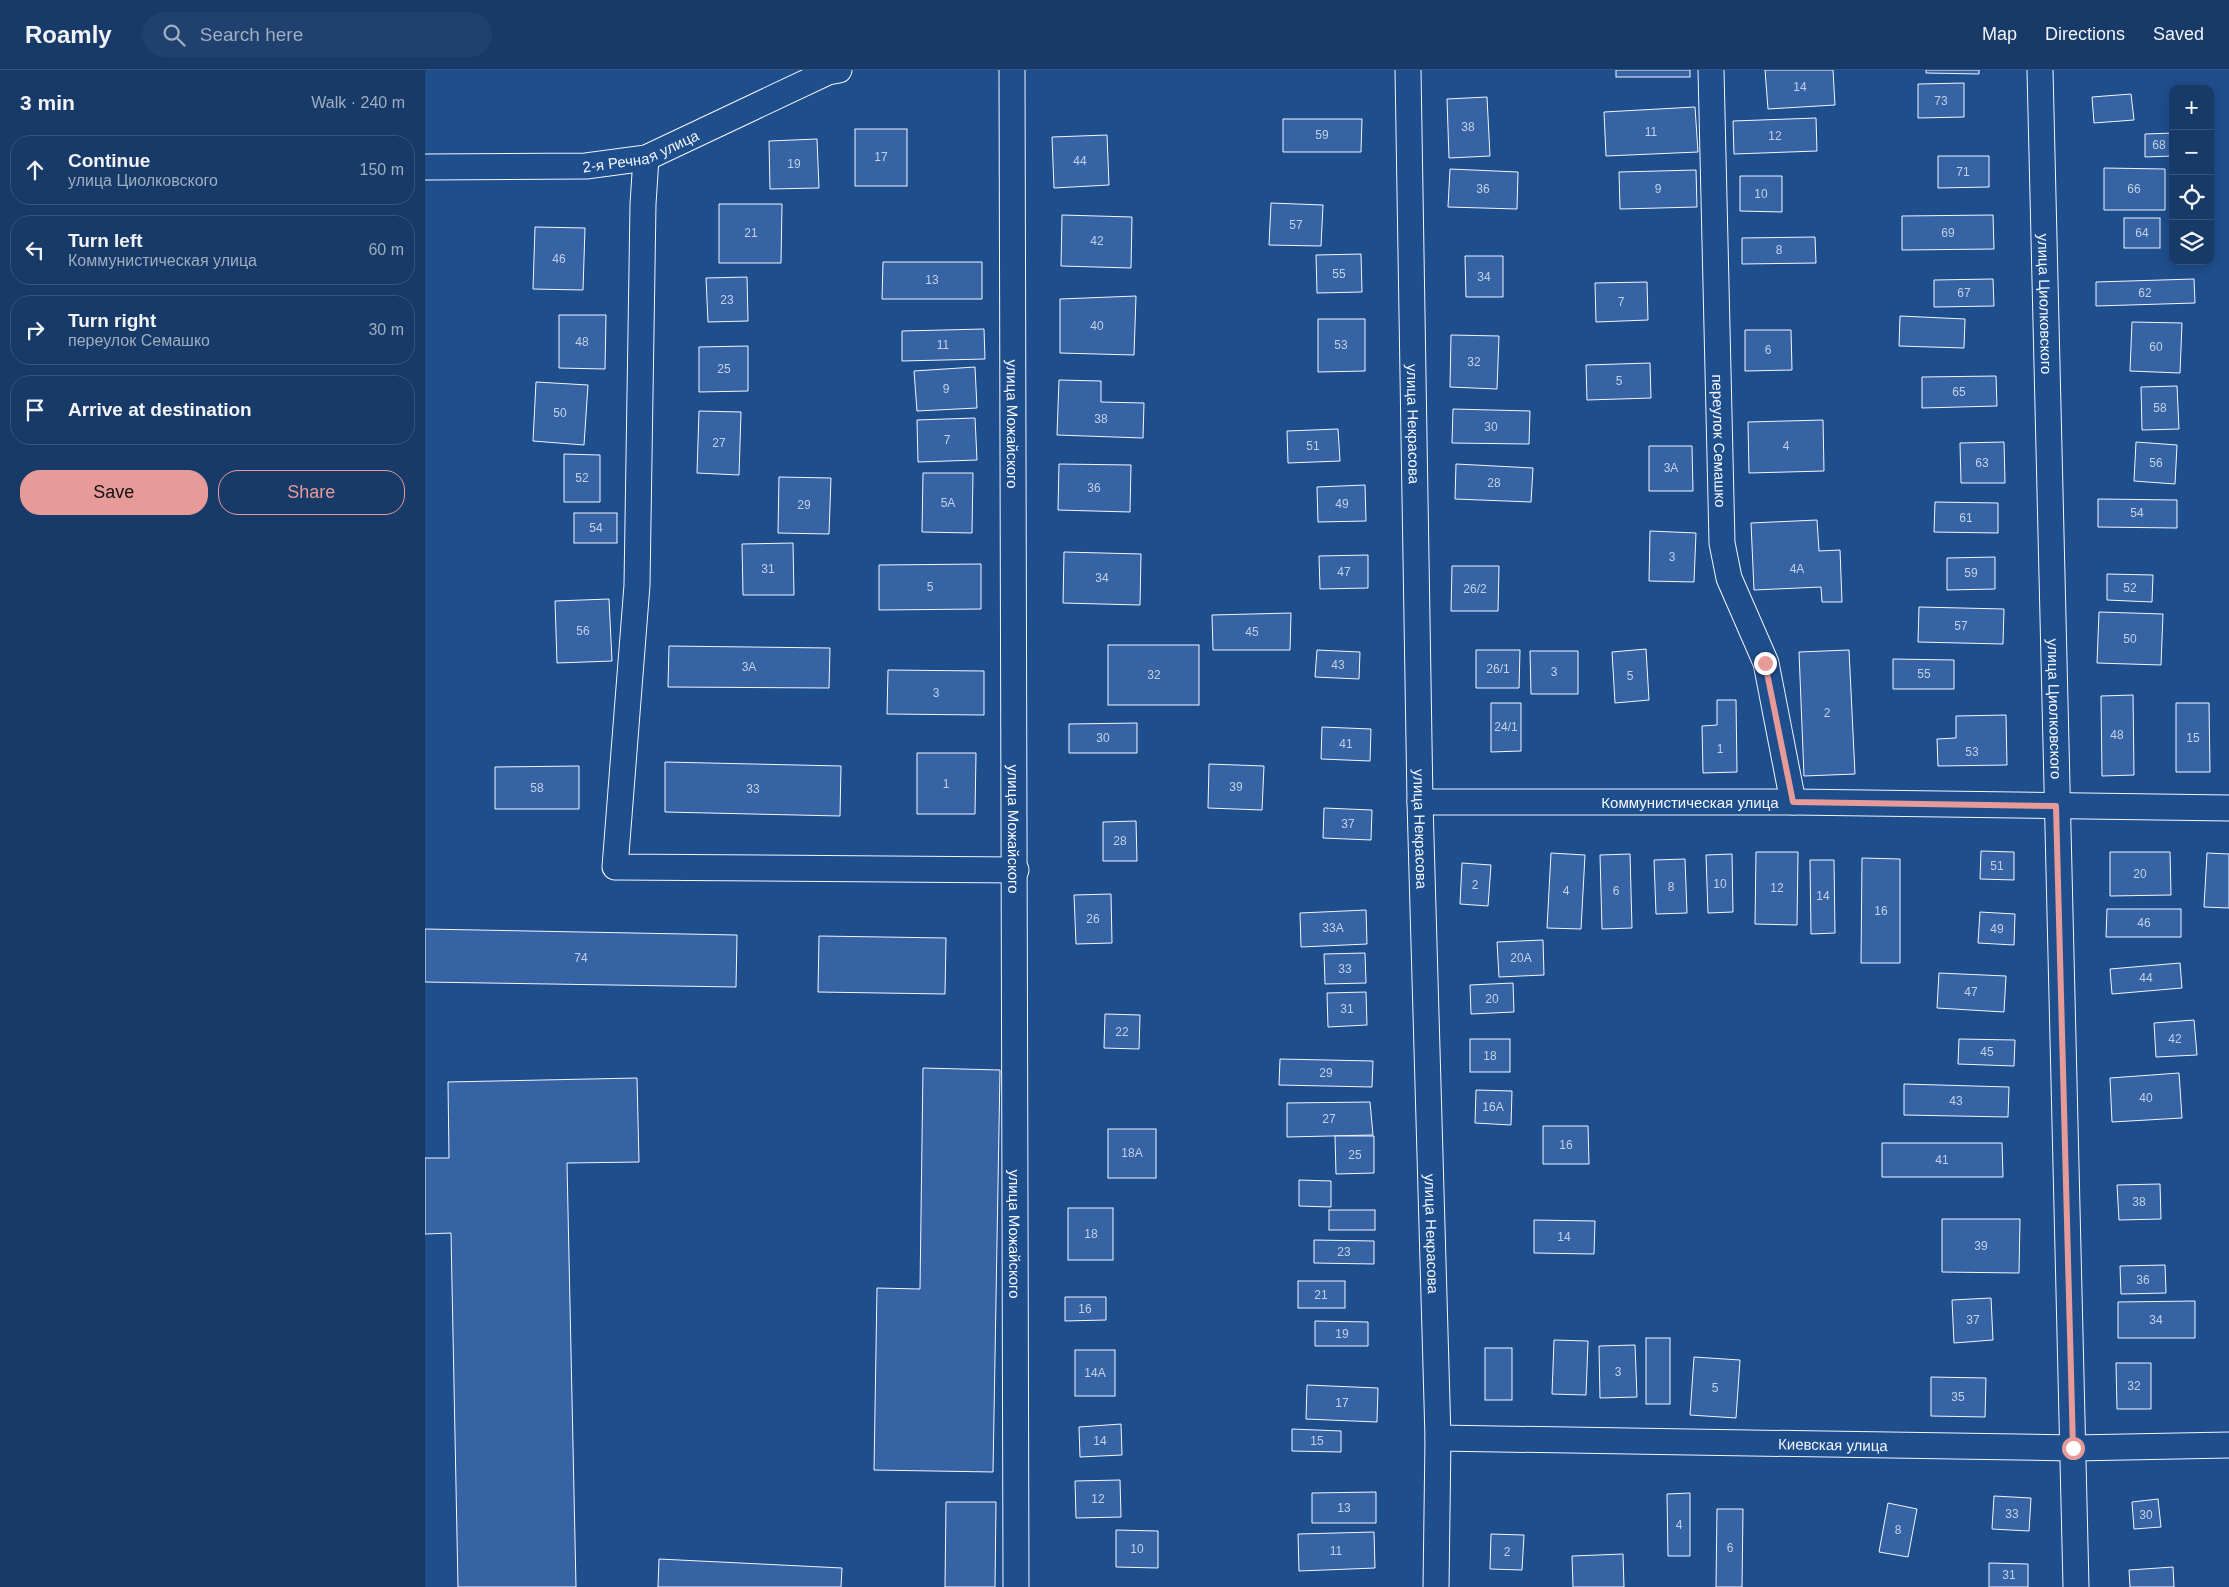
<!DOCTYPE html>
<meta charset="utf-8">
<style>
body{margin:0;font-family:Helvetica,sans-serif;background:#20416f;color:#f1f3f6}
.controls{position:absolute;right:15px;top:15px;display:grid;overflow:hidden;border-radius:10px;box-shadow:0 2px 12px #0003}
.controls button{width:45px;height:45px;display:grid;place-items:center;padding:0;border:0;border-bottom:1px solid #36547d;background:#173a69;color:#f1f3f6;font:25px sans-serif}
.stop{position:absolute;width:15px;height:15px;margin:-11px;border:4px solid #e69b98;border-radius:50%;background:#fff}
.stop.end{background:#e69b98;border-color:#fff;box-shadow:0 1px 5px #0008}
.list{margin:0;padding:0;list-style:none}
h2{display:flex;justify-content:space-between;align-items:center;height:65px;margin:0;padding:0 20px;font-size:21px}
h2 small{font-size:16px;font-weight:400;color:#9eadc0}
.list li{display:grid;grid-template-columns:32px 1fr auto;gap:15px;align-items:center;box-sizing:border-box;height:70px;margin:0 10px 10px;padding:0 10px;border:1px solid #36547d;border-radius:20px}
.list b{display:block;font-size:19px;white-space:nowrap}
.list p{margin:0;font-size:16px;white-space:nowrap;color:#9eadc0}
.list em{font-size:16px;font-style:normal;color:#9eadc0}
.actions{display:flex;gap:10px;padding:15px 20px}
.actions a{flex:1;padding:11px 0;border:1px solid #e69b98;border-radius:20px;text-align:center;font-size:18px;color:#e69b98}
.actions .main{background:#e69b98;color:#111}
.icon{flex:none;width:28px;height:28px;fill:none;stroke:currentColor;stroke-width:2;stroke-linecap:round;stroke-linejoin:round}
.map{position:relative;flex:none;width:1804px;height:1517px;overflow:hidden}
header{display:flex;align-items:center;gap:30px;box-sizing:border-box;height:70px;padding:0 25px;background:#173a69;border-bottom:1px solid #36547d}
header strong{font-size:24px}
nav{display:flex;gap:28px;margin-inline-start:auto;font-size:18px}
.search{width:350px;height:45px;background:#20416f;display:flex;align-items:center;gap:12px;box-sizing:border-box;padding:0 18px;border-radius:28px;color:#9eadc0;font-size:19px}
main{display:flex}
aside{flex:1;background:#173a69}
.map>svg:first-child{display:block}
</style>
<header>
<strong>Roamly</strong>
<div class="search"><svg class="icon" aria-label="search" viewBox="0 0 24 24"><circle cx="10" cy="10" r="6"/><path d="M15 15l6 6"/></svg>Search here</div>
<nav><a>Map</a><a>Directions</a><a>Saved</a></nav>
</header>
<main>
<aside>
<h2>3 min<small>Walk · 240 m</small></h2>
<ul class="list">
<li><svg class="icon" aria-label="ahead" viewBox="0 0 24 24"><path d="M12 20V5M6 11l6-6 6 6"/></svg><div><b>Continue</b><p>улица Циолковского</p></div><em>150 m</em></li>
<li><svg class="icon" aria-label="left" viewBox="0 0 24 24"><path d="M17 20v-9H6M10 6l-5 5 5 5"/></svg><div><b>Turn left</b><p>Коммунистическая улица</p></div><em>60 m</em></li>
<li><svg class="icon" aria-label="right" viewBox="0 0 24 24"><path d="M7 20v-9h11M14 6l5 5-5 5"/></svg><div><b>Turn right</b><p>переулок Семашко</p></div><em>30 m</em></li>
<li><svg class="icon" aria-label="arrive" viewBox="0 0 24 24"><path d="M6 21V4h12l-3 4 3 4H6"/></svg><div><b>Arrive at destination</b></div></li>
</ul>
<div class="actions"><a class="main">Save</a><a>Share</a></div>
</aside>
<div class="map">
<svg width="1804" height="1517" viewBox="0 0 1804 1517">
<rect width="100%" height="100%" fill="#1f4e8c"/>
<g fill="#3563a3" stroke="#f2f6ff">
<rect x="1191" y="0" width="74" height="7"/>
<polygon points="1340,0 1408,0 1410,35 1343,39"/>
<polygon points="1501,0 1554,0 1554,4 1501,3"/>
<polygon points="1539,13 1539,47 1493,48 1493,14"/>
<polygon points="1706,24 1709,50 1669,53 1667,27"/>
<polygon points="1062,27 1065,86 1024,88 1022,29"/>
<polygon points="1270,37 1273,82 1181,86 1179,42"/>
<polygon points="1391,48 1392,81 1309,84 1308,51"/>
<polygon points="858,49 937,49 936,82 858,82"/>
<rect x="430" y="59" width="52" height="57"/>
<polygon points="1748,63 1748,86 1720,87 1720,64"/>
<polygon points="682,65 684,115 629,118 627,67"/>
<polygon points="392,69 394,118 345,119 344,71"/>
<polygon points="1513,86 1564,86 1564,117 1513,118"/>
<polygon points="1679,98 1740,99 1740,140 1679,140"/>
<polygon points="1025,99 1093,102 1092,139 1023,137"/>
<polygon points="1271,100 1272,137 1195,139 1194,102"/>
<polygon points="1315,106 1357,106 1357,142 1315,141"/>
<polygon points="846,133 898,135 896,176 844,175"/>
<polygon points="294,134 357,134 356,193 294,193"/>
<polygon points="637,145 707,147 706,198 636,196"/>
<polygon points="1568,145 1569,179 1477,180 1477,146"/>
<rect x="1699" y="148" width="36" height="30"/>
<polygon points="110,157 160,158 158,220 108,219"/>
<polygon points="1390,167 1391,193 1317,194 1317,168"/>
<polygon points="936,184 937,222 892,223 891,185"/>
<polygon points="1040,186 1078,186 1078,227 1041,227"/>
<polygon points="458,192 557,192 557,229 457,229"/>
<polygon points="322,207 323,251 283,252 281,208"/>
<polygon points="1568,209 1569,236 1509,237 1509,210"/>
<polygon points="1769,209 1770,233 1671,236 1671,212"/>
<polygon points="1222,212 1223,250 1171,252 1170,213"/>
<polygon points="711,226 709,285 635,283 635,229"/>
<polygon points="134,245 181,245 180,299 134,298"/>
<polygon points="1475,246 1540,249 1539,278 1474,276"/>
<polygon points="893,249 940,249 940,301 893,302"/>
<polygon points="1707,252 1757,253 1755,303 1705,301"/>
<polygon points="559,259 560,289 477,291 477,261"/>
<polygon points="1320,260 1366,260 1367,300 1320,301"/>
<polygon points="1026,265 1074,266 1072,319 1025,317"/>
<polygon points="323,276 323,321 274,322 274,277"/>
<polygon points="1225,293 1226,328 1162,330 1161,295"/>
<polygon points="550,297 552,338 492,341 489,301"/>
<polygon points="1571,306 1572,336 1497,338 1497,307"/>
<polygon points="634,310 676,311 676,332 719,333 718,368 632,365"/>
<polygon points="111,312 163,315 159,375 108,371"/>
<polygon points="1752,316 1754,359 1717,360 1716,317"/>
<polygon points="1028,339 1105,341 1104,374 1027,373"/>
<polygon points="274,341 316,342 314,405 272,403"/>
<polygon points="550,348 552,390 493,392 492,350"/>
<polygon points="1398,350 1399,401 1324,403 1323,352"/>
<polygon points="913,359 915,391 863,393 862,361"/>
<polygon points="1579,372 1580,413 1536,413 1535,373"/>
<polygon points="1711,372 1752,375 1750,414 1709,411"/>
<polygon points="1224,376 1267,376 1268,421 1224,421"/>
<polygon points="139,384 175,385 175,432 139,432"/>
<polygon points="634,394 706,395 705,442 633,440"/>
<polygon points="1031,394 1108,398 1106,432 1030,429"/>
<polygon points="498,403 548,403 547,463 497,462"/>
<polygon points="354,407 406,408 404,464 353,463"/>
<polygon points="940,415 941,451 893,452 892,417"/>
<polygon points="1673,429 1752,430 1752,458 1673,457"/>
<polygon points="1510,432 1573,433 1573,463 1509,462"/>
<rect x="149" y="443" width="43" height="30"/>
<polygon points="1392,450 1394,481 1415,480 1417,532 1397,532 1396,517 1329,520 1326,453"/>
<polygon points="1225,461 1271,463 1269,512 1224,511"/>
<polygon points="368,473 369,525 318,525 317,474"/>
<polygon points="639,482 716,484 715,535 638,533"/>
<polygon points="943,485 943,518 895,519 894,486"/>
<polygon points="1570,487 1570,519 1522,520 1522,488"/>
<polygon points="556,494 556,539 454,540 454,495"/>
<polygon points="1027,496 1074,496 1073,541 1026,541"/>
<polygon points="1682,504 1728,505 1727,532 1682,530"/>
<polygon points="184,529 187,591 132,593 130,531"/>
<polygon points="1494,537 1579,539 1578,574 1493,572"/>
<polygon points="1674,542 1738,544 1736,595 1672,593"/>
<polygon points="866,543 865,580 788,580 787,545"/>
<rect x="683" y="575" width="91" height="60"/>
<polygon points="244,576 405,578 404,618 243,617"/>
<polygon points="1221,579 1224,630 1190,633 1187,582"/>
<polygon points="892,580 935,582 934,609 890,607"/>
<polygon points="1051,580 1095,580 1094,618 1051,618"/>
<polygon points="1424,580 1430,704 1379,706 1374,582"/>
<polygon points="1105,581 1153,581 1153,624 1106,624"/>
<polygon points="1468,589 1529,590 1529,619 1468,619"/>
<polygon points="463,600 559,601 559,645 462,644"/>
<polygon points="1708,625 1709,705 1677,706 1676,626"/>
<polygon points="1292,630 1311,630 1312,702 1278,703 1277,656 1292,655"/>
<polygon points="1066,633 1096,633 1096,681 1066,682"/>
<polygon points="1751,633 1784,633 1785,702 1751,702"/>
<polygon points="1581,645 1582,695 1513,696 1512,669 1531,668 1531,646"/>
<polygon points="712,653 712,683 644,683 644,654"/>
<polygon points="897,657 946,659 945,691 896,689"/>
<polygon points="492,683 551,683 550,744 492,744"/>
<polygon points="240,692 416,696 415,746 240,742"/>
<polygon points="784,694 839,696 837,740 783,738"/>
<polygon points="154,696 154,739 70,739 70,697"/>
<polygon points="899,738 947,740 946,770 898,768"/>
<polygon points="711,751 712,791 678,791 678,752"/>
<polygon points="1556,781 1589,782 1589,810 1555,809"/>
<polygon points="1331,782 1373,782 1372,855 1330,854"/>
<polygon points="1685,782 1745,782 1746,825 1685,826"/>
<polygon points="1126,783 1160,785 1156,859 1122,858"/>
<polygon points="1782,783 1804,784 1804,838 1779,837"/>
<polygon points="1205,784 1207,858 1177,859 1175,785"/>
<polygon points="1307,784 1308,842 1283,843 1281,785"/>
<polygon points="1437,788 1475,789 1475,893 1436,893"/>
<polygon points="1260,789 1262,843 1231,844 1229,790"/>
<polygon points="1385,790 1409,790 1410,863 1386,864"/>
<polygon points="1037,793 1066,795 1063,836 1035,834"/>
<polygon points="686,824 687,873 651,874 649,825"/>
<polygon points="1682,839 1756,839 1756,867 1681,867"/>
<polygon points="941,840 942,874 876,877 875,843"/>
<polygon points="1555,842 1590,844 1589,875 1553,873"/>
<polygon points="0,859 312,865 311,917 0,912"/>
<polygon points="394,866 521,868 520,924 393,922"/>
<polygon points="1118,870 1119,905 1074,907 1072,872"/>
<polygon points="940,883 941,913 900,914 899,884"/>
<polygon points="1755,893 1757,918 1687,924 1685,899"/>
<polygon points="1514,903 1581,906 1579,942 1512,938"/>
<polygon points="1088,913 1089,942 1046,944 1045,915"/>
<polygon points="941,922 942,955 903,957 902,923"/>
<polygon points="680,944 715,945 714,979 679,978"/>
<polygon points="1769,950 1772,985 1731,987 1729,953"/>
<rect x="1045" y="969" width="40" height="33"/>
<polygon points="1534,969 1590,970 1589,996 1533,994"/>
<polygon points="855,989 948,991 947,1017 854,1015"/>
<polygon points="498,998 575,1000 568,1402 449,1400 452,1218 495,1219"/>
<polygon points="1754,1003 1757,1048 1687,1052 1685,1008"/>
<polygon points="212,1008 214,1092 142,1093 151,1517 33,1517 26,1163 0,1164 0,1088 24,1088 23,1012"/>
<polygon points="1479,1014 1584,1017 1583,1047 1479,1045"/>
<polygon points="1051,1020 1087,1021 1086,1055 1050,1053"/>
<polygon points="945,1032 948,1065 862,1067 862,1033"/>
<polygon points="1118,1056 1163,1056 1164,1094 1118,1094"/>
<rect x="683" y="1059" width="48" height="49"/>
<polygon points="910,1066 949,1066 949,1103 911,1104"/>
<polygon points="1457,1073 1577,1073 1578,1107 1457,1107"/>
<polygon points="874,1110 906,1111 906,1137 874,1136"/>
<polygon points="1735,1114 1736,1149 1694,1150 1692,1115"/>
<rect x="643" y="1138" width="45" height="52"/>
<rect x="904" y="1140" width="46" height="20"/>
<polygon points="1517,1149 1595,1149 1594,1203 1517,1202"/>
<polygon points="1109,1150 1170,1151 1169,1184 1109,1183"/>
<polygon points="889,1170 949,1171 949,1194 889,1193"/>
<polygon points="1740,1195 1741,1223 1696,1224 1695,1196"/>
<rect x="873" y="1211" width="47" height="27"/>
<polygon points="640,1227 681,1227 681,1250 640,1251"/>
<polygon points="1566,1228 1568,1270 1529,1273 1527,1230"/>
<polygon points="1770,1231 1770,1268 1693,1268 1693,1232"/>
<polygon points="890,1251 943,1252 943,1276 890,1276"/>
<rect x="1221" y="1268" width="24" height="66"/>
<polygon points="1129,1270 1163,1271 1161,1325 1127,1324"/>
<polygon points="1210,1275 1212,1327 1175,1328 1174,1276"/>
<rect x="1060" y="1278" width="27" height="52"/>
<rect x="650" y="1280" width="40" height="46"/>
<polygon points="1269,1287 1315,1290 1311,1348 1265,1345"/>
<polygon points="1691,1293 1726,1293 1726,1339 1692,1339"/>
<polygon points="1506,1307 1561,1308 1560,1347 1506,1346"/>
<polygon points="882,1315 953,1318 952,1352 881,1349"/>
<polygon points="696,1354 697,1385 655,1387 654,1357"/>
<polygon points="867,1359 916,1361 916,1382 867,1381"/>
<polygon points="695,1410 696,1447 651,1448 650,1411"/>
<polygon points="951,1422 951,1453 887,1453 887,1423"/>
<polygon points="1265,1423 1265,1486 1243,1486 1242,1424"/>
<polygon points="1569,1426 1606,1428 1604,1461 1567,1459"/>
<polygon points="1733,1429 1736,1457 1709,1459 1707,1432"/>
<polygon points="521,1432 571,1432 570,1517 520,1517"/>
<polygon points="1463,1433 1492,1439 1483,1487 1454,1482"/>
<polygon points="1292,1439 1318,1439 1317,1517 1291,1517"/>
<polygon points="691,1460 733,1461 733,1498 691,1497"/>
<polygon points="949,1462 950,1498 874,1501 873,1464"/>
<polygon points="1066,1464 1099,1465 1097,1500 1065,1499"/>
<polygon points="1198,1484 1199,1517 1148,1517 1147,1486"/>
<polygon points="234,1489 417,1498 416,1517 233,1517"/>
<polygon points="1564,1493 1603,1494 1603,1517 1564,1517"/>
<polygon points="1748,1497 1749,1517 1705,1517 1704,1500"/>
</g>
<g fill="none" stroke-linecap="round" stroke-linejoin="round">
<g stroke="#f2f6ff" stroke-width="27">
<g id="minor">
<path id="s1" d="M587,0L591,1517"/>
<path id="s2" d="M983,0L995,732L1013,1368L1011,1517"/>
<path id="s3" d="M1286,0L1297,473L1304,508L1341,593L1368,732"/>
<path id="s4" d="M1615,0L1651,1517"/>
<polyline points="221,88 218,134 212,515 190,797 591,800"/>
<path id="s5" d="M0,97L161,96L221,88L403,2L414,0"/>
<path id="s6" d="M995,732H1368L1804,738"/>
<path id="s7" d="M1013,1368L1649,1378L1804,1375"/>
</g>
</g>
<use href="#minor" stroke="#1f4e8c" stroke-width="25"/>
</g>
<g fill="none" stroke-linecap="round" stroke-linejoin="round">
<polyline stroke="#e69b98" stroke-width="6" points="1340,593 1368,732 1631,736 1648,1378"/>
</g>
<g text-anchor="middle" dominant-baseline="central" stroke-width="4" stroke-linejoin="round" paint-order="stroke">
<g font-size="12" fill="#c3d1e8">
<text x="1375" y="17">14</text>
<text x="1516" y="31">73</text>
<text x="1043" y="57">38</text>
<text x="1226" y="62">11</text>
<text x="897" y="65">59</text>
<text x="1350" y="66">12</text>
<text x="1734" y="75">68</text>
<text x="456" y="87">17</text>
<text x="655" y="91">44</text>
<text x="369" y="94">19</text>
<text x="1538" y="102">71</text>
<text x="1058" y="119">36</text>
<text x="1233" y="119">9</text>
<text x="1709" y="119">66</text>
<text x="1336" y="124">10</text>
<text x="871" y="155">57</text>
<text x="326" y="163">21</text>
<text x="1523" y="163">69</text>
<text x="1717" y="163">64</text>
<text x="672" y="171">42</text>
<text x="1354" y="180">8</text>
<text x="134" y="189">46</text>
<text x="914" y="204">55</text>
<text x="1059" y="207">34</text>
<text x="507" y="210">13</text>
<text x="1539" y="223">67</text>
<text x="1720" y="223">62</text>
<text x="302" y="230">23</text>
<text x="1196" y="232">7</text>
<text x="672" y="256">40</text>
<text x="157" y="272">48</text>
<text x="518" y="275">11</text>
<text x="916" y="275">53</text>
<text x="1731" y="277">60</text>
<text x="1343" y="280">6</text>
<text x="1049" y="292">32</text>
<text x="299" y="299">25</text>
<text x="1194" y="311">5</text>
<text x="521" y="319">9</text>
<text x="1534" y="322">65</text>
<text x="1735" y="338">58</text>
<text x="135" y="343">50</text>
<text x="676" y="349">38</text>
<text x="1066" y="357">30</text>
<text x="522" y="370">7</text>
<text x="294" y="373">27</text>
<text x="888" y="376">51</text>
<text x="1361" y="376">4</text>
<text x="1557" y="393">63</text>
<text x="1731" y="393">56</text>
<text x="1246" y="398">3А</text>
<text x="157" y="408">52</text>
<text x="1069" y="413">28</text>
<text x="669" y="418">36</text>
<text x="523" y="433">5А</text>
<text x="917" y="434">49</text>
<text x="379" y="435">29</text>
<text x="1712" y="443">54</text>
<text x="1541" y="448">61</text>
<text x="171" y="458">54</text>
<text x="1247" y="487">3</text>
<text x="343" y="499">31</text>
<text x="1372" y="499">4А</text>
<text x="919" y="502">47</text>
<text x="1546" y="503">59</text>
<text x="677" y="508">34</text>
<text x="505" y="517">5</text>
<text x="1705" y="518">52</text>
<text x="1050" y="519">26/2</text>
<text x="1536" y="556">57</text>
<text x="158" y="561">56</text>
<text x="827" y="562">45</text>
<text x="1705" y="569">50</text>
<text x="913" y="595">43</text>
<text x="324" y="597">3А</text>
<text x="1073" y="599">26/1</text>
<text x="1129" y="602">3</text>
<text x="1499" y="604">55</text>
<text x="729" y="605">32</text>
<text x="1205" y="606">5</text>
<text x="511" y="623">3</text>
<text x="1402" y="643">2</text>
<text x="1081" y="657">24/1</text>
<text x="1692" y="665">48</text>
<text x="678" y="668">30</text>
<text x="1768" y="668">15</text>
<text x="921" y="674">41</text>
<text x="1295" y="679">1</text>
<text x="1547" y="682">53</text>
<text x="521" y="714">1</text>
<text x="811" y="717">39</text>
<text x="112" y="718">58</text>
<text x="328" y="719">33</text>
<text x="923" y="754">37</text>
<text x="695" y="771">28</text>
<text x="1572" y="796">51</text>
<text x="1715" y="804">20</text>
<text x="1295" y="814">10</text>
<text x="1050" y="815">2</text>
<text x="1246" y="817">8</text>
<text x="1352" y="818">12</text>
<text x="1141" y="821">4</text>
<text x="1191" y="821">6</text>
<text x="1398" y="826">14</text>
<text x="1456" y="841">16</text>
<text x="668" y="849">26</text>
<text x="1719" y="853">46</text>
<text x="908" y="858">33А</text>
<text x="1572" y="859">49</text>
<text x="156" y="888">74</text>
<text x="1096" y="888">20А</text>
<text x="920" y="899">33</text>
<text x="1721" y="908">44</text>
<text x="1546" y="922">47</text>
<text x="1067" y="929">20</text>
<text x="922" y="939">31</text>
<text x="697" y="962">22</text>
<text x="1750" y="969">42</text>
<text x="1562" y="982">45</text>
<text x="1065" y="986">18</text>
<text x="901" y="1003">29</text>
<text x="1721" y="1028">40</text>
<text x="1531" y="1031">43</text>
<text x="1068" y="1037">16А</text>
<text x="904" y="1049">27</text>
<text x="1141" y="1075">16</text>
<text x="707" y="1083">18А</text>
<text x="930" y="1085">25</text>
<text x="1517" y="1090">41</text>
<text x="1714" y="1132">38</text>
<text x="666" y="1164">18</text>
<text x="1139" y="1167">14</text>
<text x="1556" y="1176">39</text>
<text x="919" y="1182">23</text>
<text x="1718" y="1210">36</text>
<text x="896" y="1225">21</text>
<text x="660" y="1239">16</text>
<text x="1548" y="1250">37</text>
<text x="1731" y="1250">34</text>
<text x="917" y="1264">19</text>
<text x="1193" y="1302">3</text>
<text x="670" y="1303">14А</text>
<text x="1709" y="1316">32</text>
<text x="1290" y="1318">5</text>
<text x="1533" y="1327">35</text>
<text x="917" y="1333">17</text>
<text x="675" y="1371">14</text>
<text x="892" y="1371">15</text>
<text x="673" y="1429">12</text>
<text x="919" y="1438">13</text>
<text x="1587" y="1444">33</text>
<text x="1721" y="1445">30</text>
<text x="1254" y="1455">4</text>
<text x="1473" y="1460">8</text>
<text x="1305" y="1478">6</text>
<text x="712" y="1479">10</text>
<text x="911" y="1481">11</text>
<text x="1082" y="1482">2</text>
<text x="1584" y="1505">31</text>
</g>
<g font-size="15" fill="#f2f6ff" stroke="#1f4e8c">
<text stroke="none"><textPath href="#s5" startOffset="218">2-я Речная улица</textPath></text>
<text stroke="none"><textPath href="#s4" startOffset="234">улица Циолковского</textPath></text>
<text stroke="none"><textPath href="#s1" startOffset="354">улица Можайского</textPath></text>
<text stroke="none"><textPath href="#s2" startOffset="354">улица Некрасова</textPath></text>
<text stroke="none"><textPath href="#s3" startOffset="371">переулок Семашко</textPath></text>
<text stroke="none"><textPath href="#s4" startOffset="639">улица Циолковского</textPath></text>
<text stroke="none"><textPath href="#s6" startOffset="270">Коммунистическая улица</textPath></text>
<text stroke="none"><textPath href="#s1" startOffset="759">улица Можайского</textPath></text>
<text stroke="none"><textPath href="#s2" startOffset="759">улица Некрасова</textPath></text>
<text stroke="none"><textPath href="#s1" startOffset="1164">улица Можайского</textPath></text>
<text stroke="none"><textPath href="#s2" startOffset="1164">улица Некрасова</textPath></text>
<text stroke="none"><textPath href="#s7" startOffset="395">Киевская улица</textPath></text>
</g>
</g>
</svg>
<div class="controls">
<button>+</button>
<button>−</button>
<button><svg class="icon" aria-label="locate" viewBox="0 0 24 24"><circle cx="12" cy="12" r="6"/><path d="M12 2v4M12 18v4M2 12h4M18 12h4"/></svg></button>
<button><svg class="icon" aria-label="layers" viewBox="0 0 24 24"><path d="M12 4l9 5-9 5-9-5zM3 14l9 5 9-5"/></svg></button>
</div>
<div class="stop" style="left:1648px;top:1378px"></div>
<div class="stop end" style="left:1340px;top:593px"></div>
</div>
</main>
